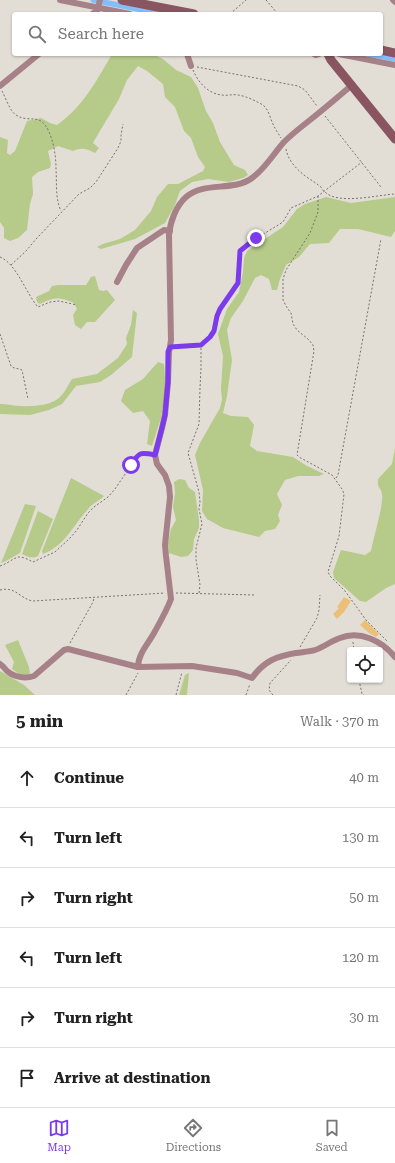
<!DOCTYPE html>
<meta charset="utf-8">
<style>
body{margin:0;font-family:"Roboto Serif",serif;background:#f6f6f6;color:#222}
.controls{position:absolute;right:12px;bottom:12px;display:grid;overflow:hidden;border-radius:4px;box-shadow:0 1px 3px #0004}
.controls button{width:36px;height:36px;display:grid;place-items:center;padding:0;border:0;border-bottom:1px solid #e0e0e0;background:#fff;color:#222;font:20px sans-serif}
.stop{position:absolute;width:12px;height:12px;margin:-9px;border:3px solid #7c3aed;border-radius:50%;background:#fff}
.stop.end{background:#7c3aed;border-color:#fff;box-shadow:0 1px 4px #0008}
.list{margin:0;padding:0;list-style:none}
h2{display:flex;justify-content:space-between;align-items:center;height:52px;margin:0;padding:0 16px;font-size:17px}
h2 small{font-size:13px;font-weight:400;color:#767676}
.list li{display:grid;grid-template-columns:26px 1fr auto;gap:12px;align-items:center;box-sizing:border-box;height:60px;padding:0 16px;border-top:1px solid #e0e0e0}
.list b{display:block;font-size:15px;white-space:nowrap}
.list em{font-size:13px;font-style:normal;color:#767676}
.icon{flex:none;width:22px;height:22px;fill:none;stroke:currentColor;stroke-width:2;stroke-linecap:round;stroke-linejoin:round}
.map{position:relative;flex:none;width:395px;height:695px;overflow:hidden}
.search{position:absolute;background:#fff;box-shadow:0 1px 3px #0004;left:12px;right:12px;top:12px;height:44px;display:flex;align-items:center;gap:10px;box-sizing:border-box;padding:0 14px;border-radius:4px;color:#767676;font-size:15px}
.sheet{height:412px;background:#fff}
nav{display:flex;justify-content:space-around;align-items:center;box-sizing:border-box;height:56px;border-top:1px solid #e0e0e0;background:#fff;font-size:11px;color:#767676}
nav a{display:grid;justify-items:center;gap:2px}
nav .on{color:#7c3aed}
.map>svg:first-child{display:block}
</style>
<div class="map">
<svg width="395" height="695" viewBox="0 0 395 695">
<rect width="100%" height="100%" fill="#e2ded6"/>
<g fill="#b6ca8a">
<path d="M112,54H152L163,59L176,70L191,77L198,88L206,111L213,123L220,142L229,157L234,165L245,170L248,175L243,178L229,182L208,179L192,182L180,191L175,205L165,223L135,239L101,249L97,247L103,244L120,239L135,230L151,211L157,197L168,184H178L203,171L205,167L198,157L191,138L184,131L175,107L165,97L163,84L147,71L138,66L127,80L119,99L94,141L93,143L99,148L95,153C87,149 82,147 73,151L58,146L48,151L51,164L50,168L38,172L32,177L33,194L30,204L27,230L18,238L10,241L4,238V228L0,222V137L8,140L7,153L10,155L15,151L27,121L41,118L50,123L57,125C83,107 97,80 112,54Z"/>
<polygon points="326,197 351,203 395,197 395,231 391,237 358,229 340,229 329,243 310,244 299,257 286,265 280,279 277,290 272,290 269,279 261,275 255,278 243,301 231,318 227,330 232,360 227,396 223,413 231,416 248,417 254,425 250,446 257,451 293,457 307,466 324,474 319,476 298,476 285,480 277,494 282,505 278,515 280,521 275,529 265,531 259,537 223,528 207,519 202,511 203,490 195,455 200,443 220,408 222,400 221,389 223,356 218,334 227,309 239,292 243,272 244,258 247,251 283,227 297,209 305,204"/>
<path d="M95,276L99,290L103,291L107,290L115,300L95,322H87L81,329L75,325L73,315L77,309L74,303C59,297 55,297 40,304L37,302L36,297L49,291L52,286L58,285H86L91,277Z"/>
<path d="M133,310L137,313L132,357L111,375L100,382L76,386L62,404L49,410L30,415L0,414V404C7,404 14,406 22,406C32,407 53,405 60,397C65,392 68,385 72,379L97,374L118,358L127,344L126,338L131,325Z"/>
<polygon points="158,362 164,364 166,389 161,418 152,446 147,444 150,421 143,411 133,413 121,401 125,390 143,379"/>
<path d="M395,448V584L386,588L366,602L360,601L334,578L333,572L341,550L365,555L371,551C373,539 384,504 382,494C381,487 377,489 378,479L392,464Z"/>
<path d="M71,478L104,496C99,501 93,503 89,508C73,525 66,545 43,554L42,551Z"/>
<polygon points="179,479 185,480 189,488 195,492 199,520 199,528 194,539 193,550 188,556 181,557 169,553 168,543 171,529 176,520 173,507 175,493 174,482"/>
<polygon points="25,504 36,506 20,553 6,561 1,563"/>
<path d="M38,511L53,519L38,556C31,559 28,557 22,554Z"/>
<polygon points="18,640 29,667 30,675 19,674 12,669 14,662 5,645"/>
<polygon points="0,671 24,685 35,695 0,695"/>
<polygon points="189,673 187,695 179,695 185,675"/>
</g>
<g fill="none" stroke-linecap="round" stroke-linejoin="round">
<g stroke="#85bdf8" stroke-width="5.5">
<polyline points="93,0 163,14"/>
<polyline points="369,54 395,59"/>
</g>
</g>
<g fill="#ecbf78">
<polygon points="344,597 351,601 344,612 337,619 333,614 339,608 337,607"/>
<polygon points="365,620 379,634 376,637 369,633 360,625"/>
</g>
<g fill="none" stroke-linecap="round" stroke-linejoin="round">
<g stroke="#76736e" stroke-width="1" stroke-dasharray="2 2" stroke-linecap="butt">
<polyline points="266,0 278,14"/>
<polyline points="230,14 246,0"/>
<polyline points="197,67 298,86 305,90 317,106"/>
<path d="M193,70C198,82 208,94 222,95C227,96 232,94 238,95C246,96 256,101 263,105C269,110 270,118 273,124C275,129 278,133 281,138"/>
<path d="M2,91C6,98 9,110 16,115C29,124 40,111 49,132C54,143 56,157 56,169C57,183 55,198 61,211"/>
<polyline points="325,116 381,187"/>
<path d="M286,149C288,161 298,171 308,178C313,181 317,184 321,187C322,189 323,191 325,192C338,205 377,195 395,194"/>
<polyline points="318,196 318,212 310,233 286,270 283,279 283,300 286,306 291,313 293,324 297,330 309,340 313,345 314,351 297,455 299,457 332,475 342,489 344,494 339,536 328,572 330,576 345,591 366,620 387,641"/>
<path d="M0,257C16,263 27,295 38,307L50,302L59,301L77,305"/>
<polyline points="11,265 26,251 36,239 79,194 90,188 96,182 118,148 121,141 121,135 123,124"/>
<path d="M0,334L11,366C14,369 18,368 22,370L28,399"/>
<polyline points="175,347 201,345 210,337 214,331 217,316 220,309 238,283 239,277 239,255 243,249 257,238 283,222 291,208 318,196 362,162"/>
<polyline points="336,478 338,475 381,239"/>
<path d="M0,566C7,564 13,558 19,557C24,557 29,560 33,562L55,552L70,538L77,530L88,513L94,507L108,497L115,489L138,455L143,452L150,454"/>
<path d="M0,590C16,586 20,599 33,601L165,593"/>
<polyline points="176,593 255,595"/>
<polyline points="199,593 200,585 196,559 196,548 202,524 199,509 200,502 199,492 188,453 199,424 200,388 201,368 201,346"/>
<polyline points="353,642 354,650"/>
<polyline points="70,643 93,602 94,598"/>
<polyline points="300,647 317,618 319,610 320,595"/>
<polyline points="359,680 362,694 364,695"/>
<polyline points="126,695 138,673"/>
<polyline points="176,695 182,672"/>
<polyline points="246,695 250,684"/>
<polyline points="273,695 269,690 270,683 291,660"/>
</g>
<g stroke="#a68188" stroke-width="6">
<polyline points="60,0 130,14"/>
<polyline points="393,0 395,2"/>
<polyline points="92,14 97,11 100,0"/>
<polyline points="187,54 191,66"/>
<polyline points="314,54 316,55 319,54"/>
<polyline points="339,54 395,65"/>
<polyline points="0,86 39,54"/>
<polyline points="117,282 126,265 137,248 164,230 170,231"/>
<path d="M0,664C3,666 5,669 7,671C14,677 25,679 34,676L64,650L68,649L138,667L192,666L237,673L252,678C264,661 277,656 296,653C302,652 309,652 315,650C324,647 331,641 340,638C360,630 382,641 395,657"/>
<path d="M138,667C138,654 148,644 154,633C160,622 167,610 171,599L166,556L165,545L170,497L169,486L165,475L157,464L155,455L162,428L165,415L168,382L169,352L170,347L171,340L169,235C170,222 176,206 186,197C204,181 233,192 252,178C265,169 274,153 284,142C292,134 301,127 310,120C324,109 338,97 352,85"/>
</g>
<g stroke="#885560" stroke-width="9">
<polyline points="122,0 194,14"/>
<polyline points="381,50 395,53"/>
<polyline points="328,54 331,60 395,139"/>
</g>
</g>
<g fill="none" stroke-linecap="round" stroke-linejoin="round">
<path stroke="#7c3aed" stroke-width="5" d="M131,465C139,452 140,452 155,455L162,428L165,415L168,382V352L170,347L201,345L210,337L214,331L217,316L220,309L238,283L240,251L256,238"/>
</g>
</svg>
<div class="controls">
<button><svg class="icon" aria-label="locate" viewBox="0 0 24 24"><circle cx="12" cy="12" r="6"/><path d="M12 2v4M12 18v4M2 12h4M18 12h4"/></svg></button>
</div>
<div class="stop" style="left:131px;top:465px"></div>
<div class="stop end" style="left:256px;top:238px"></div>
<div class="search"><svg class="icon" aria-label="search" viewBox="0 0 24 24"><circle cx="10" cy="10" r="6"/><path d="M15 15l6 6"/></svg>Search here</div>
</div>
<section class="sheet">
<h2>5 min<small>Walk · 370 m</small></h2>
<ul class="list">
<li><svg class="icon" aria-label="ahead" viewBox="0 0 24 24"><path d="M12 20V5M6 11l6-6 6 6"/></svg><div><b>Continue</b></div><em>40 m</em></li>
<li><svg class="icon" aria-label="left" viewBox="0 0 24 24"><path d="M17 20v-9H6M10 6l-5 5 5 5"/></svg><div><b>Turn left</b></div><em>130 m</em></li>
<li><svg class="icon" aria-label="right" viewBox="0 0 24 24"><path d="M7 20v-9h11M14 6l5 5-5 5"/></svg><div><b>Turn right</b></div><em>50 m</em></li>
<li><svg class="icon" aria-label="left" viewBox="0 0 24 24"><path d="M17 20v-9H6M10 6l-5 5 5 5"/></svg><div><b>Turn left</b></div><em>120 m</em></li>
<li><svg class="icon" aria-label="right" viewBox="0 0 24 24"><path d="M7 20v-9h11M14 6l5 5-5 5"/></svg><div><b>Turn right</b></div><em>30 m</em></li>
<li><svg class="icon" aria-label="arrive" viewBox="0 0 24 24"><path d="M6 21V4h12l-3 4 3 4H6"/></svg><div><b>Arrive at destination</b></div></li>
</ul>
</section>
<nav>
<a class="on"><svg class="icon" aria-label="map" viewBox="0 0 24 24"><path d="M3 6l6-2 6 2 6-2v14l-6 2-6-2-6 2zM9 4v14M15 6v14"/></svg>Map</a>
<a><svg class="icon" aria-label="directions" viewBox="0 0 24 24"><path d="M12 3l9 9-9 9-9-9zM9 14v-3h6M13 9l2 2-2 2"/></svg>Directions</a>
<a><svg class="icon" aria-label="saved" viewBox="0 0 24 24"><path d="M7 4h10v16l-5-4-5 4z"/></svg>Saved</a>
</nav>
